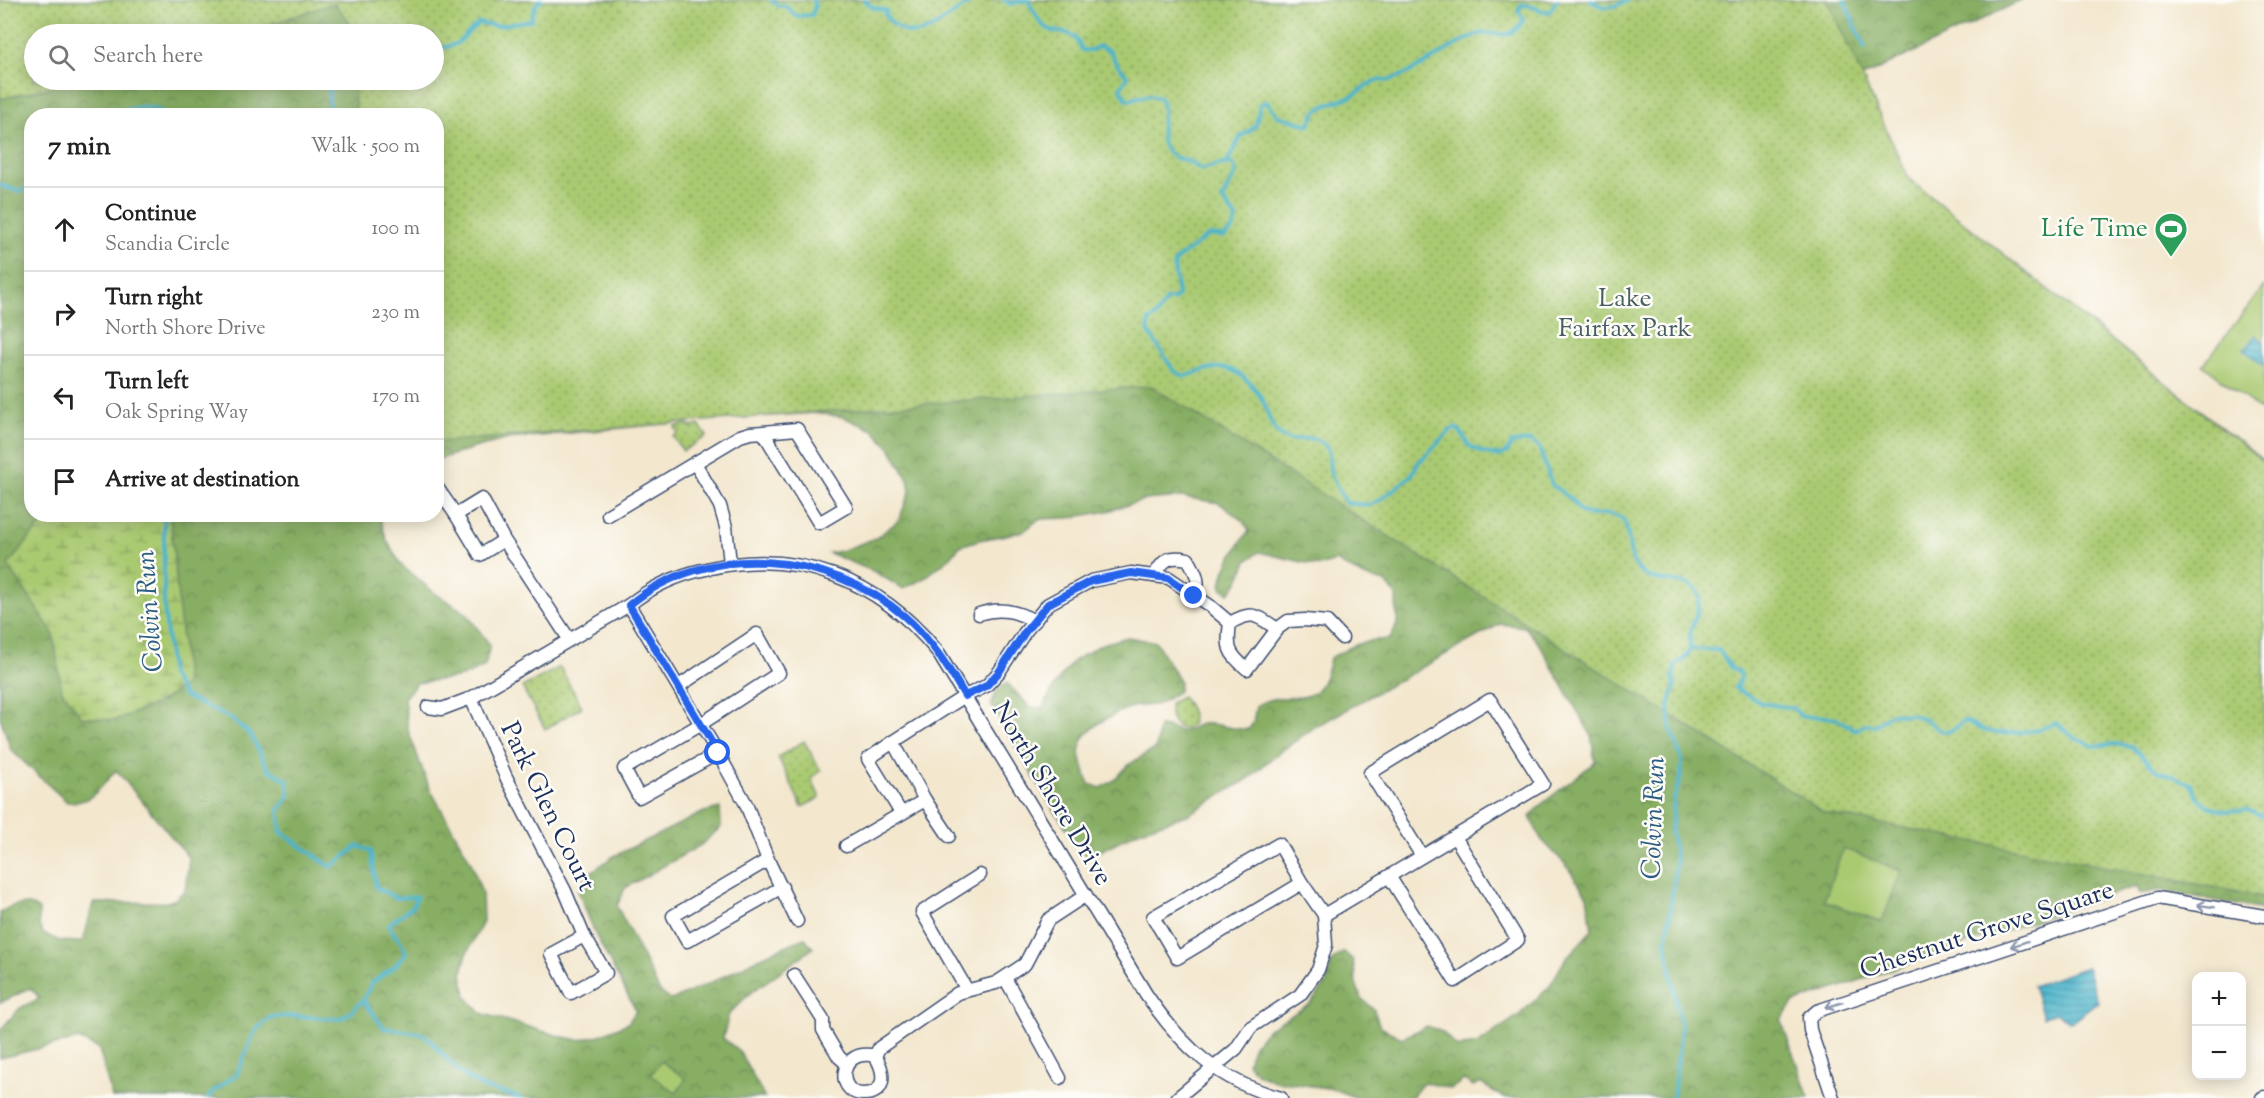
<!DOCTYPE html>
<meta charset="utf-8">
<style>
body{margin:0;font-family:"Sorts Mill Goudy",serif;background:#f6f6f6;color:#222}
.controls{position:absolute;right:18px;bottom:18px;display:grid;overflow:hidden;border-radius:12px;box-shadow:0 3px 15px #0003}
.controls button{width:54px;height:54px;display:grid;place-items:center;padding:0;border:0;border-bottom:2px solid #e0e0e0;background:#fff;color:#222;font:30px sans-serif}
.stop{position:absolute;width:18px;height:18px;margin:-14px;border:4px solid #2563eb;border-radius:50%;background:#fff}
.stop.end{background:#2563eb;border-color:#fff;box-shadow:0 2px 6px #0008}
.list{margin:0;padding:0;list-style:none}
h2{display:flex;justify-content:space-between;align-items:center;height:78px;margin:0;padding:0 24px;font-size:26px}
h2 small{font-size:20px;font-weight:400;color:#767676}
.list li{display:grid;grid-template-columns:39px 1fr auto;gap:18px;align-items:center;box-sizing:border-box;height:84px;padding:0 24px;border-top:2px solid #e0e0e0}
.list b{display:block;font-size:22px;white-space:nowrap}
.list p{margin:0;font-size:20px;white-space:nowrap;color:#767676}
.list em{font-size:20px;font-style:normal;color:#767676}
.icon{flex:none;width:33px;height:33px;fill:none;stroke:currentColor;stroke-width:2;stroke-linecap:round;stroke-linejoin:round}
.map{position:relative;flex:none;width:2264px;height:1098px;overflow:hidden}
.search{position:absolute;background:#fff;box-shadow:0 3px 15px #0003;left:24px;top:24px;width:420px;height:66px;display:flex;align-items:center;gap:15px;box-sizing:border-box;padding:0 21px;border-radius:33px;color:#767676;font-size:22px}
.panel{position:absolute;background:#fff;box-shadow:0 3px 15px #0003;left:24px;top:108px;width:420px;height:414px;border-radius:24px}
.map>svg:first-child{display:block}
</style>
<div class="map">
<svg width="2264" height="1098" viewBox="0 0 2264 1098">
<defs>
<pattern id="forest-crowns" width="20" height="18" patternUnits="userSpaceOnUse" patternTransform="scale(1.5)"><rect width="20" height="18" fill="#87ae64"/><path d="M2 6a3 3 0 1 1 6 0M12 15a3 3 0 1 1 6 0" fill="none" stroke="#6e8e56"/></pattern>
<pattern id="wetland-marsh" width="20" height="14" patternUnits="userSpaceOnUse" patternTransform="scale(1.5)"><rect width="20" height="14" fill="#aaca72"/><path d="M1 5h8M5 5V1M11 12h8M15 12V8" fill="none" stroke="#8aa461"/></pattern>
<pattern id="park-dots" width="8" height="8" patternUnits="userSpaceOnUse" patternTransform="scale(1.5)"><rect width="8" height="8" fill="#aaca72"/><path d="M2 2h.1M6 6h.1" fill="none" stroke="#8aa461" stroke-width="1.8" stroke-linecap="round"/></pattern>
<pattern id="water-rules" width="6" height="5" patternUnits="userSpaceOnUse" patternTransform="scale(1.5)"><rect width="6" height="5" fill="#4bb4ca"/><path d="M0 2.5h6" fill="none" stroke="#3e93a7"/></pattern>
</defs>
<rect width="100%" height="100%" fill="#fdfcf7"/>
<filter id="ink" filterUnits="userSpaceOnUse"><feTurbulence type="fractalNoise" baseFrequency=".0167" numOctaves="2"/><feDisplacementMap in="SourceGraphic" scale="12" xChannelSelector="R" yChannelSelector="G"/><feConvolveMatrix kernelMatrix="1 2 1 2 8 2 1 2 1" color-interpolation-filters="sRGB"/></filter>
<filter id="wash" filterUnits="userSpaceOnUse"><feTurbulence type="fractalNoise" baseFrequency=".008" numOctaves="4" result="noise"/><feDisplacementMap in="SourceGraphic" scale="24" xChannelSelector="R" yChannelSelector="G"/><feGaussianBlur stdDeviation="1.35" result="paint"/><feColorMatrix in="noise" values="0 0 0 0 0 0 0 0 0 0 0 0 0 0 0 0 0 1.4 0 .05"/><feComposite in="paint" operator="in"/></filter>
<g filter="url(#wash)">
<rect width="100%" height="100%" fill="#f3e7ce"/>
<path fill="url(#forest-crowns)" stroke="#516e61" stroke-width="1.5" fill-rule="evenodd" d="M0,0H2022L1858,79L1904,175L2264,461V910L2161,890L2140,894L2137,886L1793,1003L1781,1020L1809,1098H1504L1480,1083L1473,1086L1464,1080L1451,1089L1424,1082L1411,1098H1357L1333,1089L1276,1081L1258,1074L1247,1063L1254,1045L1268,1029L1310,1004L1326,984L1332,961L1344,952L1353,960L1356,983L1361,998L1374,1010L1380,1027L1402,1038L1427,1026L1442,1032L1457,1047L1477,1044L1519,1015L1549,987L1566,958L1592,930L1587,896L1566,865L1541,839L1530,817L1543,803L1595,762L1591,735L1539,644L1525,627L1500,624L1315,727L1272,758L1250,778L1187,815L1138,831L1089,857L1079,848L1043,793L991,705L997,690L1007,683L1030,707L1043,708L1054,686L1073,661L1102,644L1128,637L1156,642L1180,682L1179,691C1172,695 1163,703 1155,705C1148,706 1140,705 1132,707C1121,710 1112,716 1103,721C1072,740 1078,753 1089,784L1101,788L1116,779L1128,765L1156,748L1159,726C1168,726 1175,731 1183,731C1190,731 1194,725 1201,724C1218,722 1232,731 1249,729L1253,723L1256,706C1290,684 1318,720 1330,658L1353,646L1367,641L1390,639L1397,624L1396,595L1385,582L1363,576L1336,561L1319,566L1259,552L1247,561L1238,582L1229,593L1221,588C1222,567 1237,548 1249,530L1244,522L1219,503L1182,497L1144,500L1108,511L1070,518L1039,519L1023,532L979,540L960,546L951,557L923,579L903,589L875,572L829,553L841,551L876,538L899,520L910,491L908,479L890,448L873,430L843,417L816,413L694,421L509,439L477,447L437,460L436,116H32V514L379,515L387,541L401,565L436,594L466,613L490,645L485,666L462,677L417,683L404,698L408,730L429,787L471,862L482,893L483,922L467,953L462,972L466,996L481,1013L563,1037L580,1040L600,1035L628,1023L636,1011L596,936L578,891L587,875L614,856L704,812L720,808L721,827L701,845L625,888L617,906L660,992L671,1000C717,983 758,955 805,938L813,948L749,994L729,1014L723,1038L740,1052L765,1098H112L99,1049L79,1039L0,1058V1030L20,1008L40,998L30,988L0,1003V913C11,904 28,901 39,910V925L42,933L60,941L81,942L85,935L93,903L167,902L174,900L185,890L189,858L116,770C102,786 91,805 67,802L11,750L0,717ZM34,34H434V80H34Z"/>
<polygon fill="url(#wetland-marsh)" stroke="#627c68" stroke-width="1.5" points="54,514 170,515 186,683 161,702 115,720 82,717 62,691 53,633 8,565 36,530"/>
<g fill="url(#park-dots)" stroke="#627c68" stroke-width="1.5">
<polygon points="0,0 1827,0 1909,179 2264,462 2264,897 1825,813 1151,386 437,442 436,116 356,115 353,80 434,80 434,34 350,34 349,21 334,3 241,34 34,34 34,80 82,80 0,99"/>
<polygon points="686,424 691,427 699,425 707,436 683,451 673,437 678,433 675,427"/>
<polygon points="560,667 582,707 545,729 522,687"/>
<path d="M1182,697C1190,706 1194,714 1191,725L1185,729L1177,727L1170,716V703Z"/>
<polygon points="804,741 821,771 811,778 820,798 802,807 778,757"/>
</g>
<g fill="#aaca72" stroke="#627c68" stroke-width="1.5">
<polygon points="2264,286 2264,413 2203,365"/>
<polygon points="1843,848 1901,871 1882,922 1824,901"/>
<polygon points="661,1061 686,1079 676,1093 651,1075"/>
</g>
<g fill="url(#water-rules)" stroke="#337294" stroke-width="1.5">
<polygon points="2256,335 2264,342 2264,366 2244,350"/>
<path d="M2087,967L2098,1002C2086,1007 2083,1019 2070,1022L2056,1013L2043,1017L2033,986Z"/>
</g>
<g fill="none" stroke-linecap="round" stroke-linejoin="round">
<g stroke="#4bb4ca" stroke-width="4">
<polyline points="771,0 779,6 786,6 796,16 812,15 815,6 813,0"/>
<path d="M864,0L872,7L887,11L885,15C917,57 944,15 975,0"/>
<polyline points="1004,0 1011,4 1025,0"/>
<path d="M1027,0C1034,8 1037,23 1047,28C1062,38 1071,24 1082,50L1090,51L1099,46L1110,51L1116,63L1128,77L1120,88L1127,100L1151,95L1161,99C1169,119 1152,137 1170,154C1175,159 1181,158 1187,161C1192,162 1196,166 1199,169C1211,169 1222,161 1233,164L1236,173L1222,199L1236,218L1233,229L1224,237L1209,235L1177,259L1174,265L1178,296L1174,300L1167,299L1156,316L1149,321L1148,331L1174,371L1184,376C1197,373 1211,366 1224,368C1242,370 1260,392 1266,408C1269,417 1272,430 1281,436C1296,447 1312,428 1327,448C1331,454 1329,463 1330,470C1333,482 1340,493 1346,503L1369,505L1380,500L1411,476L1418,463L1451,430L1456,428C1463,433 1464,438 1468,444C1475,452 1490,454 1500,456L1508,451L1512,443L1531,441L1539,447L1552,485L1571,499L1581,512L1592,515L1609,514L1623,519C1632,535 1625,556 1640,571C1653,586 1686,577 1696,590C1705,602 1692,622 1690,634C1689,641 1692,646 1689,653C1686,659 1681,661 1675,665L1673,678L1675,685L1669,706L1671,729L1682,760L1681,776L1674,799L1671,832L1676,863L1666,944L1681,1029L1673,1098"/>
<path d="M1591,0C1603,10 1614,8 1628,0"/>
<polyline points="1844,0 1865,48"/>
<path d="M434,49C466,45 457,40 479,23L497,26L531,20L535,6L541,0"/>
<path d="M112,116C136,106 145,102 169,116"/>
<polyline points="252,116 262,110 276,116"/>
<polyline points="329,116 329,85 331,80"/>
<path d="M1227,162L1241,136L1251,130L1256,125L1260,104L1267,102L1278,116L1309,125C1313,120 1313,113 1318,110C1329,102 1341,101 1352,96C1360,92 1367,83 1376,81C1380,79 1385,82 1389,80C1421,71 1446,47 1476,35C1495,27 1508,47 1524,19L1518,11L1521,5C1534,4 1537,11 1549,12L1557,0"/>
<polyline points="0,185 18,191 32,188"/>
<path d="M164,514V605L171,675L184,696L230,718L250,734L268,769L287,780L289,796L279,810L281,832L331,867L358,846L371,851L376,887L396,898L417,897L413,906L389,924C391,936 402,937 406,953L394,967L372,983L363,1000L352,1011L340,1019L295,1016L271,1017L255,1031L237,1074L215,1090L208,1098"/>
<path d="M1690,649L1719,650L1731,668L1740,673L1741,679L1735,688L1761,703L1793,708L1802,717C1824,717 1836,714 1855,730L1867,724L1875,726L1892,713C1900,715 1909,714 1917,716C1940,723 1938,745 1964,721C1970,722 1975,726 1981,729C2001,737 2037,732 2056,723L2076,739L2094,746L2114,744L2131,746L2157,771L2173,776L2191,784L2198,798L2206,805L2225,811L2248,810L2264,817"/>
<path d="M363,1000L384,1028L419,1033L427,1037C445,1055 458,1076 483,1087C495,1092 507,1092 519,1098"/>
</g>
</g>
</g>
<g filter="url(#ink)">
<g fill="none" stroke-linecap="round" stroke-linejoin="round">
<g stroke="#3b4b6f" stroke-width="15">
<g id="minor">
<polyline points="695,463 720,506 726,527 730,563"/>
<polyline points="436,486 456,515"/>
<polyline points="608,515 740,436 750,433 763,432 819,523 846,507 797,429 763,432"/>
<polyline points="504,540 480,555 456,515 482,499 504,540 569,639"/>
<path d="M1154,576C1164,560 1167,555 1188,559C1195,571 1202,582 1194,595"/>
<polyline points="629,605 718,753 746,804 768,860 797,921"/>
<path d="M979,614C1000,607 1016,611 1035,621"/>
<path d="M1230,623C1227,647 1227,653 1247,669L1277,629"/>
<polyline points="679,686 757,634 779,673 701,724 624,769 639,797 718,753"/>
<polyline points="471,698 506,777 565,891 584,936"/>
<path d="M428,707L442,709L471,698L629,605C651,587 678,575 706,569C797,547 879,580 937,651L1146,994C1182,1047 1218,1081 1281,1098"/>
<polyline points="893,742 868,759 901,813"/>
<polyline points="925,800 949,836"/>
<path d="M846,846L925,800L893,742L965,696L986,686L999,672L1025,632L1048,604L1091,581L1131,573L1169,578L1210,606L1230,623C1253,610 1256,615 1277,629L1288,621L1305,620L1327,622L1342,638"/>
<polyline points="768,860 673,916 687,941 782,887"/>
<polyline points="1389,876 1455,981 1518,940 1455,837"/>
<polyline points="1324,915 1543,784 1490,700 1370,773 1422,856"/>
<polygon points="584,936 606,973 571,993 551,954"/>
<polyline points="794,975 823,1020 823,1030 839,1057 847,1064"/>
<polyline points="1005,978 1060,1078"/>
<polyline points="967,990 922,912 980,875"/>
<path d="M875,1056C885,1071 888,1095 862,1094C835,1093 839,1047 875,1056L879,1048L958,993L996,983L1025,964L1048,920L1086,895"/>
<polyline points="1177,1098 1236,1049 1251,1027 1300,995 1318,970 1326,945 1324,915 1302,883 1177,958 1153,917 1279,844 1302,883"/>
<polyline points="1833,1098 1810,1030 1809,1018 1817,1011 2157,898 2264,916"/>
<polyline points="2262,1098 2264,1097"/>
</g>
</g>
<use href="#minor" stroke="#fff" stroke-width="12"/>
</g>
<defs><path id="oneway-shaft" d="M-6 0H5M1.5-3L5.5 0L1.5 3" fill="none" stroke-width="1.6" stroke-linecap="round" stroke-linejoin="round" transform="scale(1.5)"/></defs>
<g stroke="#8d97ae">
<use href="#oneway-shaft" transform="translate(2206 906) rotate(-171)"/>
<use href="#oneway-shaft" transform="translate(2019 944) rotate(162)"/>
<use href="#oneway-shaft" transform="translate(1834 1005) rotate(162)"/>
</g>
</g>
<g fill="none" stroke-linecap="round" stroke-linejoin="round" filter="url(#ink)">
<path stroke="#2563eb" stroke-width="8" d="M718,753L629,605C707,540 829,552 904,616C930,638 948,667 965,696L986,686L999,672L1025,632L1048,604L1091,581L1131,573L1168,578L1194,596"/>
</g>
<defs>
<g id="stadium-pin" transform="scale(1.725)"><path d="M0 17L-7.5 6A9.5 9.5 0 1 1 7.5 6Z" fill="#2e9e5b" stroke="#fdfcf7"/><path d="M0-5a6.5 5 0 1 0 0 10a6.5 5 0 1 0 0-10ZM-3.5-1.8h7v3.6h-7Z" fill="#fff"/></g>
</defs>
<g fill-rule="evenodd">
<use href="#stadium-pin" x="2171" y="229"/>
</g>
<g text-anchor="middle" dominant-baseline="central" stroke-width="5" stroke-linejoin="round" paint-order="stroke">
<g font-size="26" fill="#27864d" stroke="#fdfcf7" text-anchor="end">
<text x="2148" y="229">Life Time</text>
</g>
<g font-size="26" fill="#465e64" stroke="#fdfcf7">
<text x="1625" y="299">Lake<tspan x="1625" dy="30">Fairfax Park</tspan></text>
</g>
<g font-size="26" fill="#1b2f5e" stroke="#fdfcf7">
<text transform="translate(1051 794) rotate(59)">North Shore Drive</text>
<text transform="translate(547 807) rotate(64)">Park Glen Court</text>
<text transform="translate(1987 931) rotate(-18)">Chestnut Grove Square</text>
</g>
<g font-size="27" font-style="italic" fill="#2c5e84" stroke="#fdfcf7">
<text transform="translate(151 611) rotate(-94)">Colvin Run</text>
<text transform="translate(1655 818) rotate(-88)">Colvin Run</text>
</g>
</g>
</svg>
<div class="controls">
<button>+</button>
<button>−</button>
</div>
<div class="stop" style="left:718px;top:753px"></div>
<div class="stop end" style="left:1194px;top:596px"></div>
<div class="search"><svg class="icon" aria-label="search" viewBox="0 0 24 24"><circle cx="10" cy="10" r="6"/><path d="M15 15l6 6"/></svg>Search here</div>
<section class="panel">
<h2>7 min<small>Walk · 500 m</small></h2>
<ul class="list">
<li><svg class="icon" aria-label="ahead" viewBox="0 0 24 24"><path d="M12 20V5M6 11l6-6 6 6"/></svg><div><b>Continue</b><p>Scandia Circle</p></div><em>100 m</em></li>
<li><svg class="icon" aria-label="right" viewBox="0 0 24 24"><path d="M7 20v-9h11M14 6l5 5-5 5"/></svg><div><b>Turn right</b><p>North Shore Drive</p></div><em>230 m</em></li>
<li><svg class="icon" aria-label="left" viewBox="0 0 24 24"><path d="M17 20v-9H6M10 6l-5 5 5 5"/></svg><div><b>Turn left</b><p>Oak Spring Way</p></div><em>170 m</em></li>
<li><svg class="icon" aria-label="arrive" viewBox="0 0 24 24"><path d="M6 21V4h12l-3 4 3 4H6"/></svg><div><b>Arrive at destination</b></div></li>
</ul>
</section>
</div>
